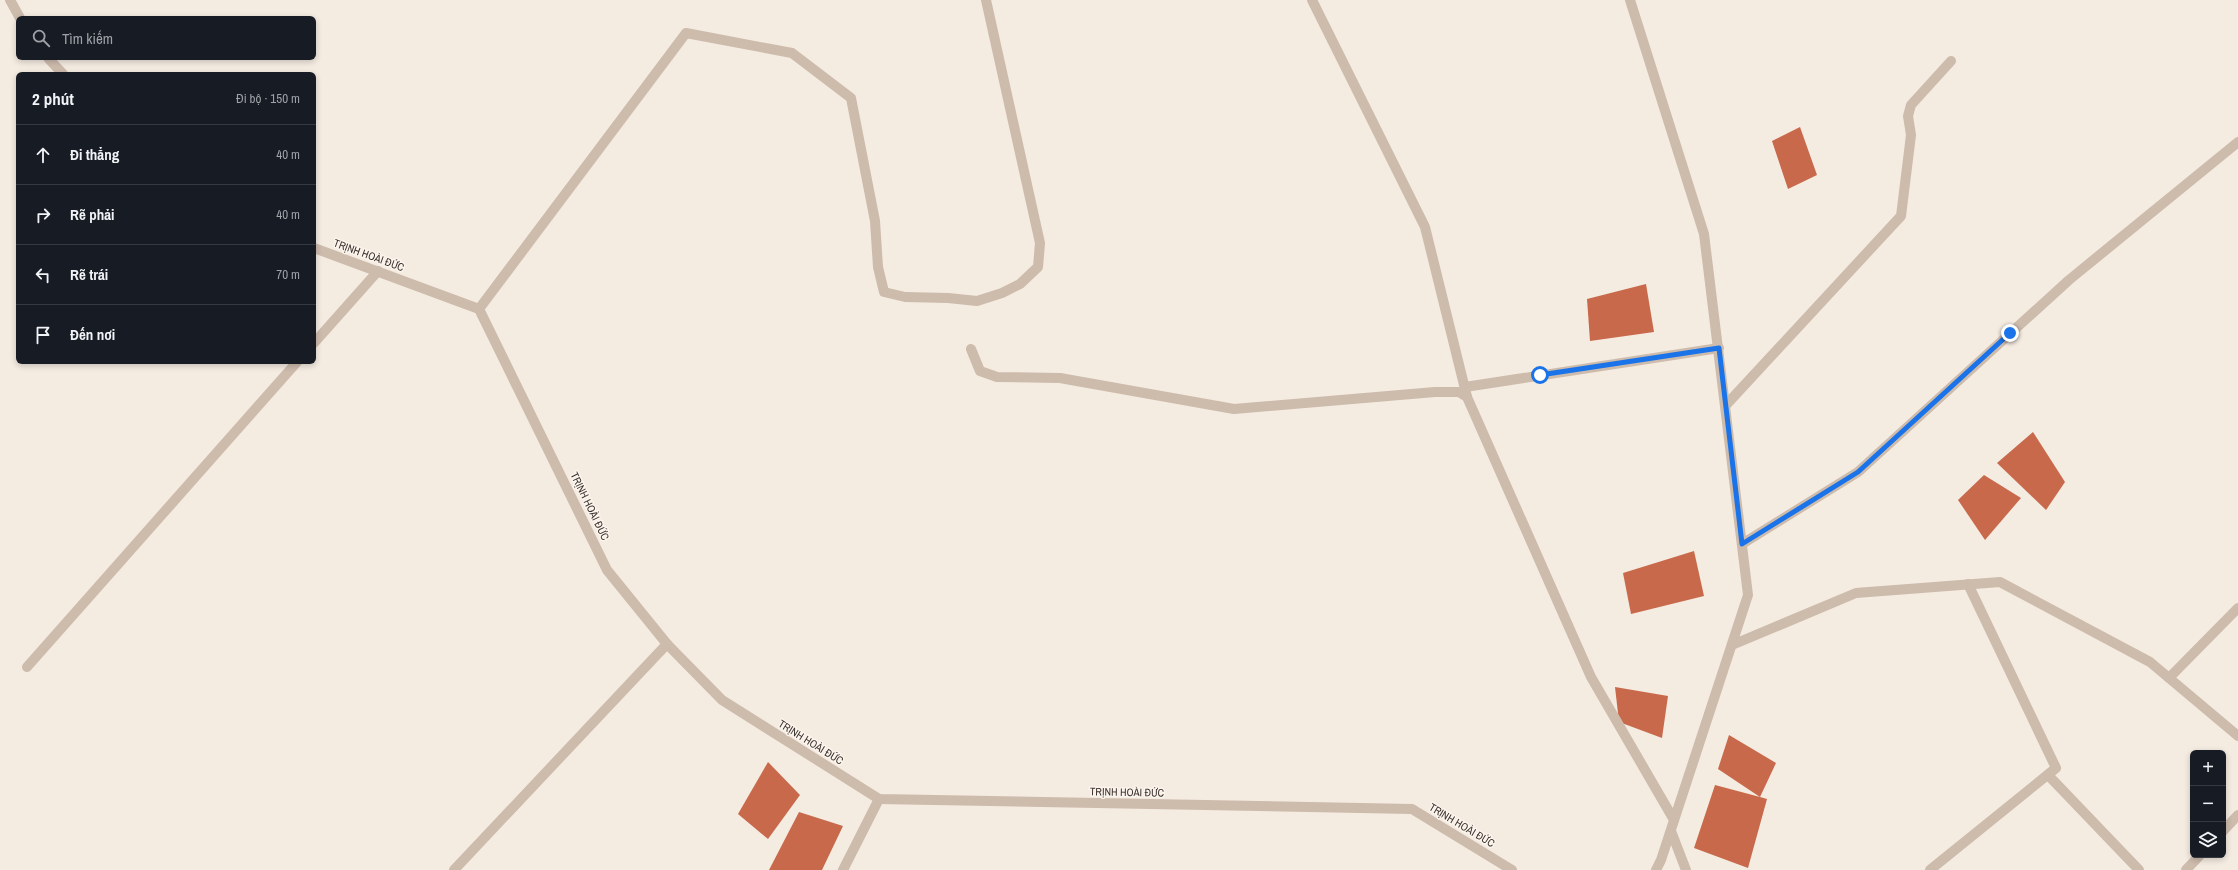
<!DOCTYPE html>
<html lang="vi">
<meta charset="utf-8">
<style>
body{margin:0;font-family:"Archivo Narrow",sans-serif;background:#242831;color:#f1f3f6}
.controls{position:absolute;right:12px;bottom:12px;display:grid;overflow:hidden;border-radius:6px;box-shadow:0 2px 6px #0003}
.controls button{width:36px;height:36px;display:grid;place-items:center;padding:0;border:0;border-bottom:1px solid #363941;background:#171b24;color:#f1f3f6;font:20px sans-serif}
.stop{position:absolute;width:12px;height:12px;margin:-9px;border:3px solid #1a73e8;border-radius:50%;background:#fff}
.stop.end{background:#1a73e8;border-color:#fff;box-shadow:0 1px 4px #0008}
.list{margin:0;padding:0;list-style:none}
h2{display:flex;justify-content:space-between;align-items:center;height:52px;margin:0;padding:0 16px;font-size:17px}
h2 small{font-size:13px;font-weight:400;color:#9ea1a6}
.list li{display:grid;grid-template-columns:26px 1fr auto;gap:12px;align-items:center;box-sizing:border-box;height:60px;padding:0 16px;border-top:1px solid #363941}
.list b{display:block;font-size:15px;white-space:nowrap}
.list em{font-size:13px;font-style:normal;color:#9ea1a6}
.icon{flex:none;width:22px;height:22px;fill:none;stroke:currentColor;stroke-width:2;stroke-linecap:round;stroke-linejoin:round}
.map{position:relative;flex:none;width:2238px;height:870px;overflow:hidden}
.search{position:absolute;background:#171b24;box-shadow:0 2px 6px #0003;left:16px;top:16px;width:300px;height:44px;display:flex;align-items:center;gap:10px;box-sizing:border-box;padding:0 14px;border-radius:6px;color:#9ea1a6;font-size:15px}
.panel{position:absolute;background:#171b24;box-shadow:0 2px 6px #0003;left:16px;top:72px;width:300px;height:292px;border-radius:6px}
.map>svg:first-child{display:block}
</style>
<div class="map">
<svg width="2238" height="870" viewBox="0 0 2238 870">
<rect width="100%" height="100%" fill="#f4ebe1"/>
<g fill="#c8694b">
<polygon points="1800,127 1817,175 1788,189 1772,141"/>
<polygon points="1646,284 1654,332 1590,341 1587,299"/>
<polygon points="2033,432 2065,482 2046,510 1997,463"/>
<polygon points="1984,475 2021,498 1985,540 1958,500"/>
<polygon points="1694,551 1704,596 1631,614 1623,573"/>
<polygon points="1615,687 1668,696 1662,738 1619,722"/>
<polygon points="1729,735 1776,763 1760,797 1767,799 1748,868 1694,848 1715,785 1760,797 1718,769"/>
<polygon points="768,762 800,795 768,839 738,814"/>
<polygon points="799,812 843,826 822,870 769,870"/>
</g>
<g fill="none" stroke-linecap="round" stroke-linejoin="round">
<g stroke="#cdbbac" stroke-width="10">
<polyline points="314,343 378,271"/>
<polyline points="27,667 297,362"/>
<polyline points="2169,678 2238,608"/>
<polyline points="2048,775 2139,870"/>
<polyline points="2223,831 2238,815"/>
<polyline points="1930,870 2056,768 1968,584"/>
<polyline points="2186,870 2200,855"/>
</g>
<g stroke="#cdbbac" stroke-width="10">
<polyline points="10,0 20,18"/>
<polyline points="1312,0 1425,227 1467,397"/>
<polyline points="1630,0 1704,234 1748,595 1661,860 1656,870"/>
<polyline points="48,58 63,74"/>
<polyline points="314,248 479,309 607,570 667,644 722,700 879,799 1412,809 1512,870"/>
<polyline points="479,309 686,33 792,53 851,98 875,221 878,267 884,292 905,297 948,298 977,301 1002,293 1020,284 1038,267 1040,243 986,0"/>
<polyline points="971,349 980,371 997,377 1060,378 1234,409 1435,392 1459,392 1467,397 1591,677 1674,820"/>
<polyline points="1465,387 1719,348"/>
<polyline points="1726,405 1901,216 1911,135 1908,116 1911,105 1951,61"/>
<polyline points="1742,544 1858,472 2069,280 2238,142"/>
<polyline points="1732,645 1856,593 2000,582 2150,662 2238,736"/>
<polyline points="1671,831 1686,870"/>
<polyline points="454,870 667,644"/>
<polyline points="843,870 879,799"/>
</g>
</g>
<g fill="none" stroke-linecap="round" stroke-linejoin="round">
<polyline stroke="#1a73e8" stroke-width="5" points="1540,375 1719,348 1742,544 1858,472 2010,333"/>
</g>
<g text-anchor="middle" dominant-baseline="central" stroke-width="3" stroke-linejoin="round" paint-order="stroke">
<g font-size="11" fill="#3b302b" stroke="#fbf5ee">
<text transform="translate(369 255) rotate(20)">TRỊNH HOÀI ĐỨC</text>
<text transform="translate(590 506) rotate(64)">TRỊNH HOÀI ĐỨC</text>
<text transform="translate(811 742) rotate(32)">TRỊNH HOÀI ĐỨC</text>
<text transform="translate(1127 792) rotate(1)">TRỊNH HOÀI ĐỨC</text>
<text transform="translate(1462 825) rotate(31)">TRỊNH HOÀI ĐỨC</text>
</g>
</g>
</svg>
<div class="controls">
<button>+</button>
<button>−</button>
<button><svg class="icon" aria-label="layers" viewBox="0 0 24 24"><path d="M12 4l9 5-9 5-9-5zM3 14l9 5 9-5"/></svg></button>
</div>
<div class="stop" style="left:1540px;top:375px"></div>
<div class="stop end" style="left:2010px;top:333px"></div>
<div class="search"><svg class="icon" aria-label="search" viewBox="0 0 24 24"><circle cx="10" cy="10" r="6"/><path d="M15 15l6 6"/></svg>Tìm kiếm</div>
<section class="panel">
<h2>2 phút<small>Đi bộ · 150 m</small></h2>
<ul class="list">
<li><svg class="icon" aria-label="ahead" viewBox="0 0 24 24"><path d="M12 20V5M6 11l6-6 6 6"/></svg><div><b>Đi thẳng</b></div><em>40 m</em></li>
<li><svg class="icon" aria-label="right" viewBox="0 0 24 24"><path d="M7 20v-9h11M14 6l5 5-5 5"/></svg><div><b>Rẽ phải</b></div><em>40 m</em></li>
<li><svg class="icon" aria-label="left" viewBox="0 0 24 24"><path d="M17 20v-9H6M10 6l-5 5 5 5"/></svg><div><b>Rẽ trái</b></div><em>70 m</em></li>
<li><svg class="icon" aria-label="arrive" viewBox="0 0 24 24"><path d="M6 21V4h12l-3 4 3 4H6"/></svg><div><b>Đến nơi</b></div></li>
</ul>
</section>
</div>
